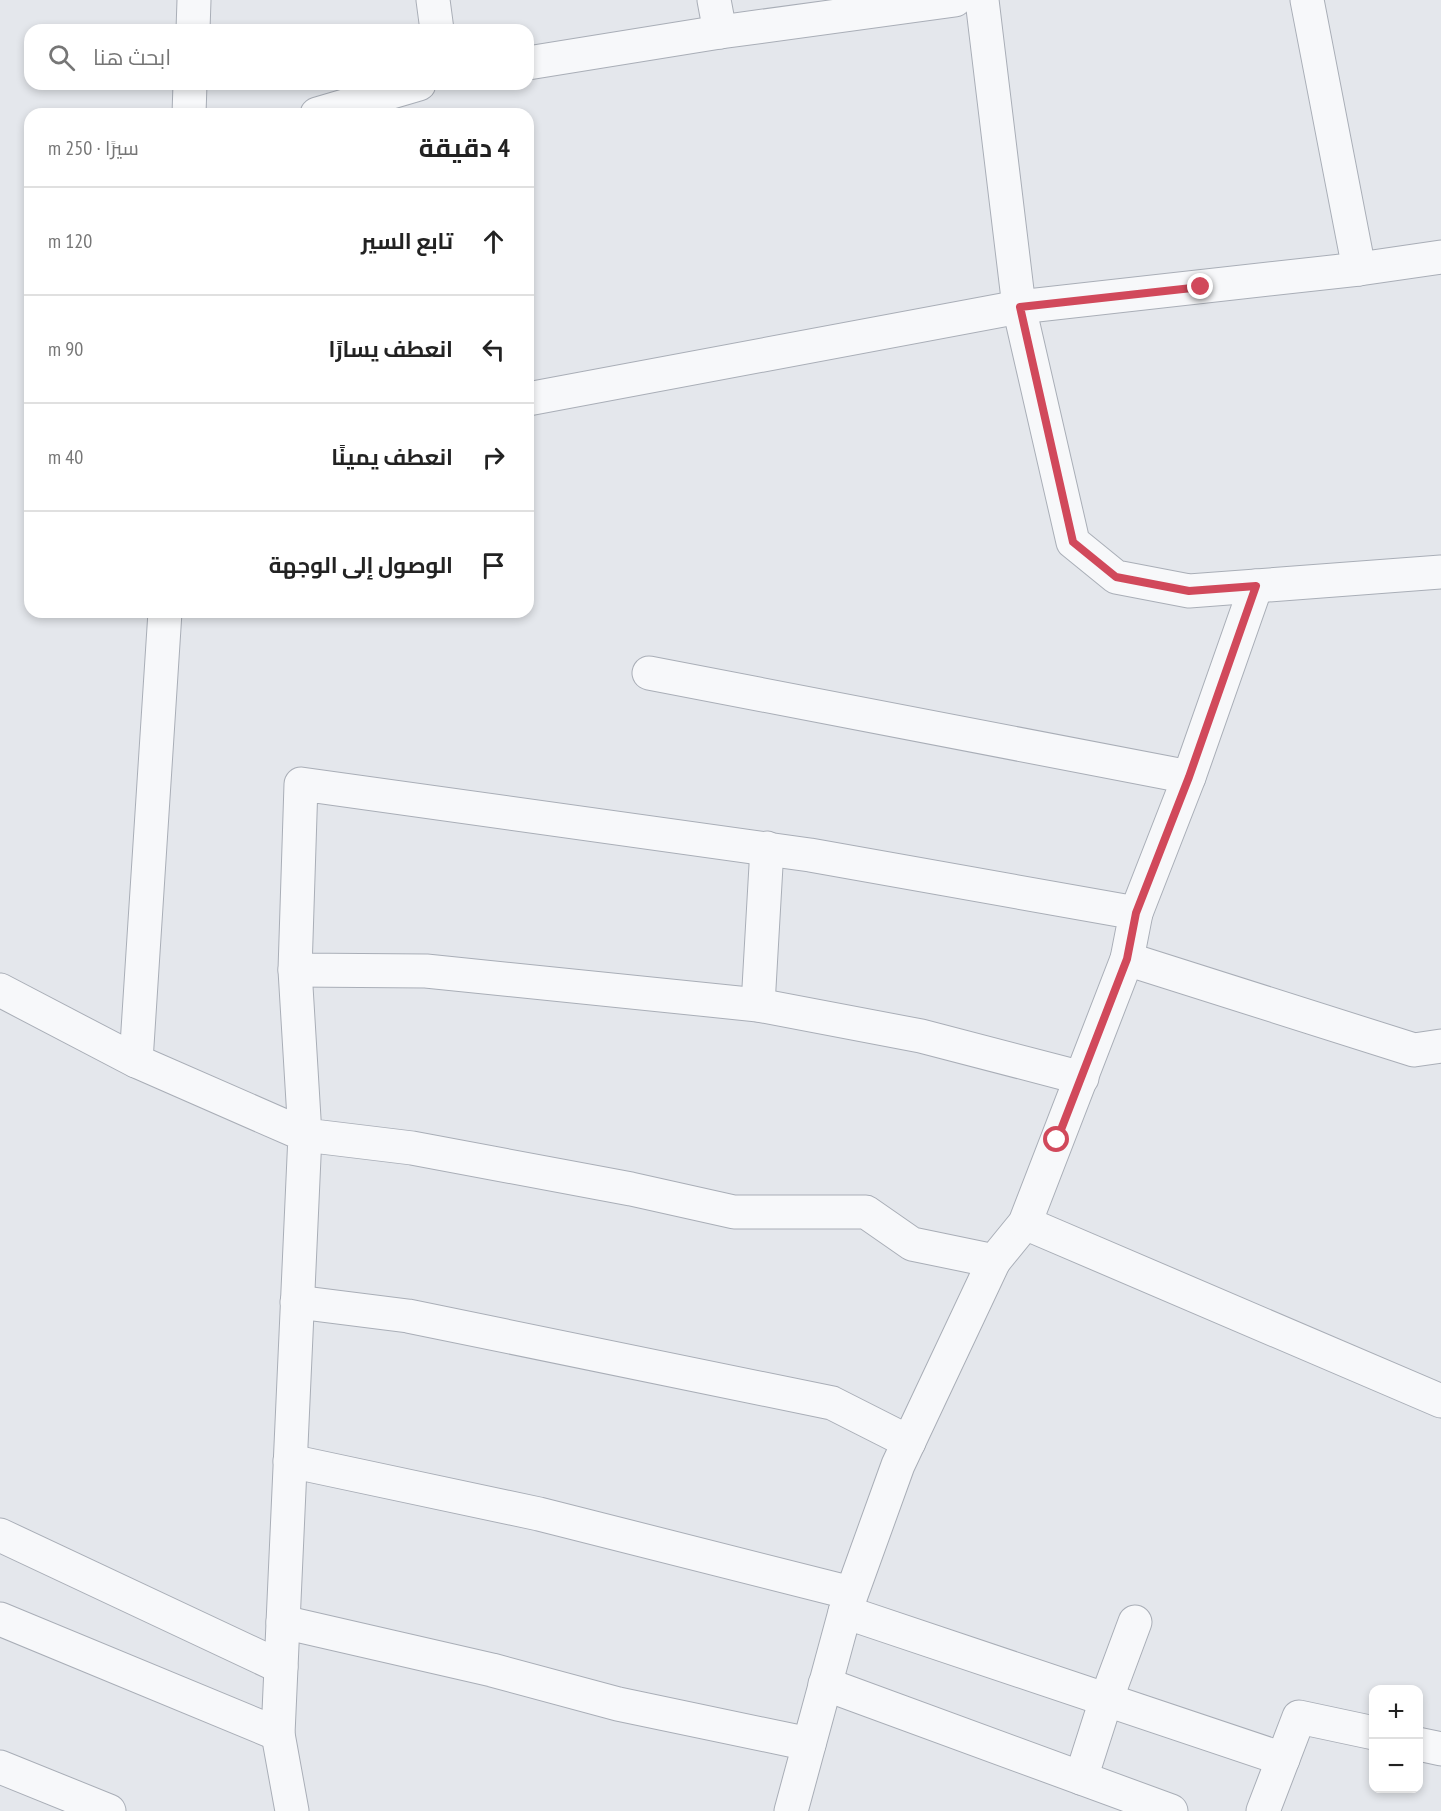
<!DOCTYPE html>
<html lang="ar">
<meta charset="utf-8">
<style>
body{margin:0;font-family:"PT Sans Narrow",Cairo,sans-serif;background:#f6f6f6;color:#222;direction:rtl}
.controls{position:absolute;right:18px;bottom:18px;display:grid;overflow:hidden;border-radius:12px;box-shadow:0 3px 9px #0003}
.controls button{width:54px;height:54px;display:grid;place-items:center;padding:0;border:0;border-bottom:2px solid #e0e0e0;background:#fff;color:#222;font:30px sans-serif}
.stop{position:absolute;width:18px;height:18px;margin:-14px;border:4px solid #d1495b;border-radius:50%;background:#fff}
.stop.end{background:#d1495b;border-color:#fff;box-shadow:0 2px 6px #0008}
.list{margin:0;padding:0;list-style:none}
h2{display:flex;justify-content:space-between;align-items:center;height:78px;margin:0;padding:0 24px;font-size:26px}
h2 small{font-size:20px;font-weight:400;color:#767676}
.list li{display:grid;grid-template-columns:39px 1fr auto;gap:18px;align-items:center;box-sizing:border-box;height:108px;padding:0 24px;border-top:2px solid #e0e0e0}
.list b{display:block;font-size:22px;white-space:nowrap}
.list em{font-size:20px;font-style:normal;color:#767676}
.icon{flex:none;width:33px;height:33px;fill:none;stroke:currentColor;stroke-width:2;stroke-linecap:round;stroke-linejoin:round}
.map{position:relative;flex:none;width:1441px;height:1811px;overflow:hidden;direction:ltr}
.search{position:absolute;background:#fff;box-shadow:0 3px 9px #0003;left:24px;top:24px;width:510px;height:66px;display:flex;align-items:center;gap:15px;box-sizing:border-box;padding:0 21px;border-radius:18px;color:#767676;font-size:22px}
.panel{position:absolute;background:#fff;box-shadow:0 3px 9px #0003;left:24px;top:108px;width:510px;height:510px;border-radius:18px;direction:rtl}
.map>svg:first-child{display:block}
</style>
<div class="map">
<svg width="1441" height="1811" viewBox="0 0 1441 1811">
<rect width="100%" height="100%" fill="#e4e7ec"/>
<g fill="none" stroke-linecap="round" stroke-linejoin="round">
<g stroke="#a9aeb7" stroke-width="35">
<g id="minor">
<polyline points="433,0 437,30"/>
<polyline points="714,0 720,32"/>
<polyline points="982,0 1019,307 1073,542 1116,577 1189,591 1441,572"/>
<polyline points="1307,0 1359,269 1441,257"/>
<polyline points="193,30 194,0"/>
<polyline points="528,63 720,32 955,0"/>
<polyline points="189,114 190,84"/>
<polyline points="317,114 419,84"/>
<polyline points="528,399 1019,307 1359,269"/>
<polyline points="165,612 136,1061 305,1135 278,1734 292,1811"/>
<polyline points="649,673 1189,777"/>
<polyline points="1136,913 1189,777 1256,586"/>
<polyline points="295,970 305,1135 412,1148 631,1189 734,1212 866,1212 912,1244 994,1261 1025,1223 1127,959 1414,1050 1441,1046"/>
<polyline points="0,990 136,1061"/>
<polyline points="758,1005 767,848"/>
<polyline points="1082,1078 921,1036 758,1005 426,971 295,970 301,784 810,855 1136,913 1127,959"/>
<polyline points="1025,1223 1441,1401"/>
<polyline points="297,1302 408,1316 832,1403 909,1442"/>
<polyline points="290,1461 539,1514 851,1593"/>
<polyline points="0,1535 281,1667"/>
<polyline points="845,1612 1283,1759"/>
<polyline points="0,1619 278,1734"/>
<polyline points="283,1622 492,1670 618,1704 809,1744"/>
<polyline points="825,1684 1171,1811"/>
<polyline points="1418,1744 1441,1749"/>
<polyline points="0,1767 109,1811"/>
<polyline points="1081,1778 1106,1700 1135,1622"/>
<polyline points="791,1811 845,1612 898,1465 994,1261"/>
<polyline points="1263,1811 1299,1717 1374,1733"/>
</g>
</g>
<use href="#minor" stroke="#f7f8fa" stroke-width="33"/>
</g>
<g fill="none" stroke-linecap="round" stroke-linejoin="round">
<polyline stroke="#d1495b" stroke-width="8" points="1057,1140 1127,959 1136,913 1189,777 1256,586 1189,591 1116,577 1073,542 1020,307 1201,287"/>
</g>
</svg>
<div class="controls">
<button>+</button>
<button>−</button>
</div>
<div class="stop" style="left:1057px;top:1140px"></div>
<div class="stop end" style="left:1201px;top:287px"></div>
<div class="search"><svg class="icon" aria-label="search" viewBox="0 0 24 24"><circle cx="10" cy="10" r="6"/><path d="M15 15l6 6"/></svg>ابحث هنا</div>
<section class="panel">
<h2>4 دقيقة<small>سيرًا · 250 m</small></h2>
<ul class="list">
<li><svg class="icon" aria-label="ahead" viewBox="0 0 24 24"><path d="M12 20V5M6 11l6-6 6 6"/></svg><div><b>تابع السير</b></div><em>120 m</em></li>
<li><svg class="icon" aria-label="left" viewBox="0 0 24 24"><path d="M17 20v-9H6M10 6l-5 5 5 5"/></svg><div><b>انعطف يسارًا</b></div><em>90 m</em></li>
<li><svg class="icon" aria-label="right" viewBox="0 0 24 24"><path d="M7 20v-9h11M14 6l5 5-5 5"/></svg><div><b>انعطف يمينًا</b></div><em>40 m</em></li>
<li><svg class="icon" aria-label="arrive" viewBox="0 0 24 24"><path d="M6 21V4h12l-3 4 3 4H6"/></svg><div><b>الوصول إلى الوجهة</b></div></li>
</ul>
</section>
</div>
